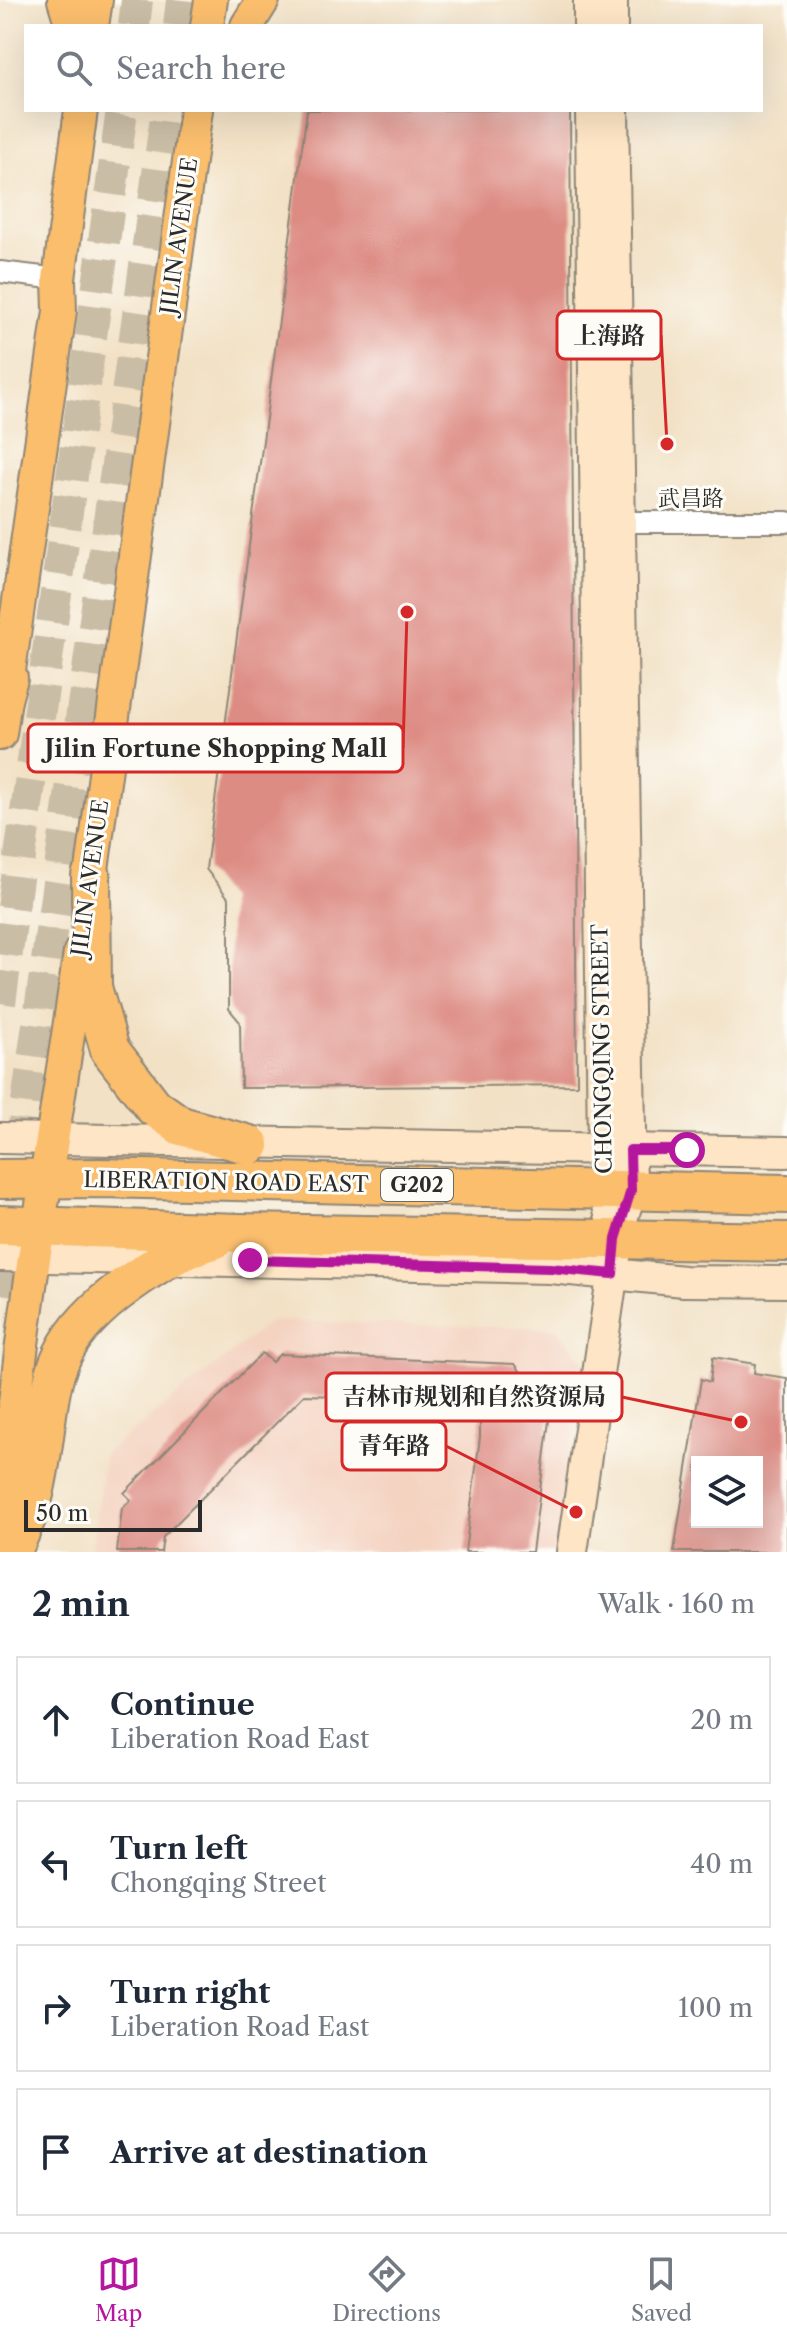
<!DOCTYPE html>
<meta charset="utf-8">
<style>
body{margin:0;font-family:"Libre Caslon Text","Noto Serif SC",serif;background:#f6f6f7;color:#1f2937}
.controls{position:absolute;right:24px;bottom:24px;display:grid;overflow:hidden;border-radius:0px;box-shadow:0 8px 32px #0002}
.controls button{width:72px;height:72px;display:grid;place-items:center;padding:0;border:0;border-bottom:2px solid #e0e1e3;background:#fff;color:#1f2937;font:40px sans-serif}
.scale{position:absolute;left:24px;bottom:20px;width:178px;box-sizing:border-box;padding-left:8px;border:4px solid #2b2b2b;border-top:0;font-size:22px;line-height:28px;white-space:nowrap;color:#2b2b2b;-webkit-text-stroke:6px #fdfcf7;paint-order:stroke}
.stop{position:absolute;width:24px;height:24px;margin:-18px;border:6px solid #b5179e;border-radius:50%;background:#fff}
.stop.end{background:#b5179e;border-color:#fff;box-shadow:0 2px 8px #0008}
.list{margin:0;padding:0;list-style:none}
h2{display:flex;justify-content:space-between;align-items:center;height:104px;margin:0;padding:0 32px;font-size:34px}
h2 small{font-size:26px;font-weight:400;color:#747a83}
.list li{display:grid;grid-template-columns:52px 1fr auto;gap:24px;align-items:center;box-sizing:border-box;height:128px;margin:0 16px 16px;padding:0 16px;border:2px solid #e0e1e3;border-radius:0px}
.list b{display:block;font-size:30px;white-space:nowrap}
.list p{margin:0;font-size:26px;white-space:nowrap;color:#747a83}
.list em{font-size:26px;font-style:normal;color:#747a83}
.icon{flex:none;width:44px;height:44px;fill:none;stroke:currentColor;stroke-width:2;stroke-linecap:round;stroke-linejoin:round}
.map{position:relative;flex:none;width:787px;height:1552px;overflow:hidden}
.search{position:absolute;background:#fff;box-shadow:0 8px 32px #0002;left:24px;right:24px;top:24px;height:88px;display:flex;align-items:center;gap:20px;box-sizing:border-box;padding:0 28px;border-radius:0px;color:#747a83;font-size:30px}
.sheet{height:680px;background:#fff}
nav{display:flex;justify-content:space-around;align-items:center;box-sizing:border-box;height:112px;border-top:2px solid #e0e1e3;background:#fff;font-size:22px;color:#747a83}
nav a{display:grid;justify-items:center;gap:4px}
nav .on{color:#b5179e}
.map>svg:first-child{display:block}
</style>
<div class="map">
<svg width="787" height="1552" viewBox="0 0 787 1552">
<rect width="100%" height="100%" fill="#fdfcf7"/>
<filter id="ink" filterUnits="userSpaceOnUse"><feTurbulence type="fractalNoise" baseFrequency=".0125" numOctaves="2"/><feDisplacementMap in="SourceGraphic" scale="16" xChannelSelector="R" yChannelSelector="G"/><feConvolveMatrix kernelMatrix="1 2 1 2 8 2 1 2 1" color-interpolation-filters="sRGB"/></filter>
<filter id="wash" filterUnits="userSpaceOnUse"><feTurbulence type="fractalNoise" baseFrequency=".006" numOctaves="4" result="noise"/><feDisplacementMap in="SourceGraphic" scale="32" xChannelSelector="R" yChannelSelector="G"/><feGaussianBlur stdDeviation="1.8" result="paint"/><feColorMatrix in="noise" values="0 0 0 0 0 0 0 0 0 0 0 0 0 0 0 0 0 1.4 0 .05"/><feComposite in="paint" operator="in"/></filter>
<g filter="url(#wash)">
<rect width="100%" height="100%" fill="#f2e1c5"/>
<polygon fill="#f4d3c1" points="271,1321 556,1328 583,1360 558,1552 91,1552 105,1453"/>
<g id="blocks">
<g fill="#dd8c84" fill-rule="evenodd">
<polygon points="307,110 570,110 577,1085 241,1088 240,1022 229,1009 229,899 206,869"/>
<polygon points="262,1353 272,1362 280,1354 515,1364 526,1379 533,1374 546,1393 540,1398 550,1413 532,1552 465,1552 480,1437 480,1400 304,1395 163,1537 161,1552 117,1552 122,1508 131,1500 124,1493"/>
<path d="M713,1357L755,1364L754,1373L787,1378V1552H674L701,1379L710,1382ZM697,1462H757V1522H697Z"/>
</g>
</g>
</g>
<g filter="url(#ink)">
<use href="#blocks" fill-opacity="0" stroke="#8e8678" stroke-width="2"/>
<g fill="none" stroke-linecap="round" stroke-linejoin="round">
<g stroke="#cabda6" stroke-width="32" stroke-dasharray="32 16" stroke-linecap="butt">
<polyline points="134,26 137,0"/>
<polyline points="179,26 182,0"/>
<polyline points="0,1003 122,110"/>
<polyline points="0,1294 167,110"/>
</g>
<g stroke="#8e8678" stroke-width="24">
<g id="street">
<polyline points="0,272 59,279"/>
<polyline points="608,522 787,522"/>
</g>
</g>
<g stroke="#8e8678" stroke-width="34">
<g id="secondary">
<polyline points="589,0 589,26"/>
<polyline points="612,0 612,26"/>
<polyline points="591,110 603,1150 604,1189 616,1239 631,1190 613,110"/>
<polyline points="0,1138 787,1152"/>
<polyline points="0,1256 550,1268 684,1281 787,1282"/>
<polyline points="572,1552 615,1257"/>
</g>
</g>
<g stroke="#8e8678" stroke-width="36">
<g id="primary">
<polyline points="64,0 72,26"/>
<polyline points="92,26 96,0"/>
<polyline points="207,26 211,0"/>
<polyline points="247,26 263,0"/>
<polyline points="0,734 60,311 59,279 81,110"/>
<polyline points="88,899 196,110"/>
<path d="M2,1552C13,1351 53,1151 80,952"/>
</g>
</g>
<g stroke="#8e8678" stroke-width="42">
<g id="highway">
<polyline points="0,707 8,678"/>
<polyline points="91,876 92,987 110,1050 154,1107 181,1126 250,1145"/>
<polyline points="0,1179 100,1178 787,1194"/>
<polyline points="0,1225 240,1233 787,1242"/>
<path d="M12,1552C19,1533 30,1514 34,1494C57,1395 33,1353 127,1285C155,1265 180,1249 214,1240"/>
</g>
</g>
<use href="#street" stroke="#fff" stroke-width="20"/>
<use href="#secondary" stroke="#fde5c5" stroke-width="30"/>
<use href="#primary" stroke="#fabe6d" stroke-width="32"/>
<use href="#highway" stroke="#fabe6d" stroke-width="38"/>
</g>
</g>
<g fill="none" stroke-linecap="round" stroke-linejoin="round" filter="url(#ink)">
<polyline stroke="#b5179e" stroke-width="10" points="250,1260 550,1268 613,1274 616,1239 631,1190 630,1150 687,1150"/>
</g>
<g text-anchor="middle" dominant-baseline="central" stroke-width="6" stroke-linejoin="round" paint-order="stroke">
<rect fill="#fdfcf7" stroke="#6a6a68" stroke-width="2" x="381" y="1169" width="72" height="32" rx="6"/>
<g font-size="20" font-weight="bold" fill="#2b2b2b">
<text x="417" y="1185">G202</text>
</g>
<g font-size="22" fill="#2b2b2b" stroke="#fdfcf7">
<text transform="translate(179 236) rotate(-82)">JILIN AVENUE</text>
<text x="691" y="498">武昌路</text>
<text transform="translate(90 878) rotate(-82)">JILIN AVENUE</text>
<text transform="translate(602 1049) rotate(-91)">CHONGQING STREET</text>
<text transform="translate(226 1182) rotate(1)">LIBERATION ROAD EAST</text>
</g>
</g>
<path fill="none" stroke="#d62828" stroke-width="3" d="M667 444L661 335M407 612L403 748M741 1422L622 1397M576 1512L446 1446"/>
<g fill="#d62828" stroke="#fdfcf7" stroke-width="3">
<circle cx="667" cy="444" r="8"/>
<circle cx="407" cy="612" r="8"/>
<circle cx="741" cy="1422" r="8"/>
<circle cx="576" cy="1512" r="8"/>
</g>
<g fill="#fdfcf7" stroke="#d62828" stroke-width="3">
<rect x="557" y="311" width="104" height="48" rx="8"/>
<rect x="28" y="724" width="375" height="48" rx="8"/>
<rect x="326" y="1373" width="296" height="48" rx="8"/>
<rect x="342" y="1422" width="104" height="48" rx="8"/>
</g>
<g font-size="24" text-anchor="middle" font-weight="bold" fill="#2b2b2b">
<text x="609" y="344">上海路</text>
<text x="216" y="757">Jilin Fortune Shopping Mall</text>
<text x="474" y="1405">吉林市规划和自然资源局</text>
<text x="394" y="1454">青年路</text>
</g>
</svg>
<div class="controls">
<button><svg class="icon" aria-label="layers" viewBox="0 0 24 24"><path d="M12 4l9 5-9 5-9-5zM3 14l9 5 9-5"/></svg></button>
</div>
<div class="scale">50 m</div>
<div class="stop" style="left:687px;top:1150px"></div>
<div class="stop end" style="left:250px;top:1260px"></div>
<div class="search"><svg class="icon" aria-label="search" viewBox="0 0 24 24"><circle cx="10" cy="10" r="6"/><path d="M15 15l6 6"/></svg>Search here</div>
</div>
<section class="sheet">
<h2>2 min<small>Walk · 160 m</small></h2>
<ul class="list">
<li><svg class="icon" aria-label="ahead" viewBox="0 0 24 24"><path d="M12 20V5M6 11l6-6 6 6"/></svg><div><b>Continue</b><p>Liberation Road East</p></div><em>20 m</em></li>
<li><svg class="icon" aria-label="left" viewBox="0 0 24 24"><path d="M17 20v-9H6M10 6l-5 5 5 5"/></svg><div><b>Turn left</b><p>Chongqing Street</p></div><em>40 m</em></li>
<li><svg class="icon" aria-label="right" viewBox="0 0 24 24"><path d="M7 20v-9h11M14 6l5 5-5 5"/></svg><div><b>Turn right</b><p>Liberation Road East</p></div><em>100 m</em></li>
<li><svg class="icon" aria-label="arrive" viewBox="0 0 24 24"><path d="M6 21V4h12l-3 4 3 4H6"/></svg><div><b>Arrive at destination</b></div></li>
</ul>
</section>
<nav>
<a class="on"><svg class="icon" aria-label="map" viewBox="0 0 24 24"><path d="M3 6l6-2 6 2 6-2v14l-6 2-6-2-6 2zM9 4v14M15 6v14"/></svg>Map</a>
<a><svg class="icon" aria-label="directions" viewBox="0 0 24 24"><path d="M12 3l9 9-9 9-9-9zM9 14v-3h6M13 9l2 2-2 2"/></svg>Directions</a>
<a><svg class="icon" aria-label="saved" viewBox="0 0 24 24"><path d="M7 4h10v16l-5-4-5 4z"/></svg>Saved</a>
</nav>
